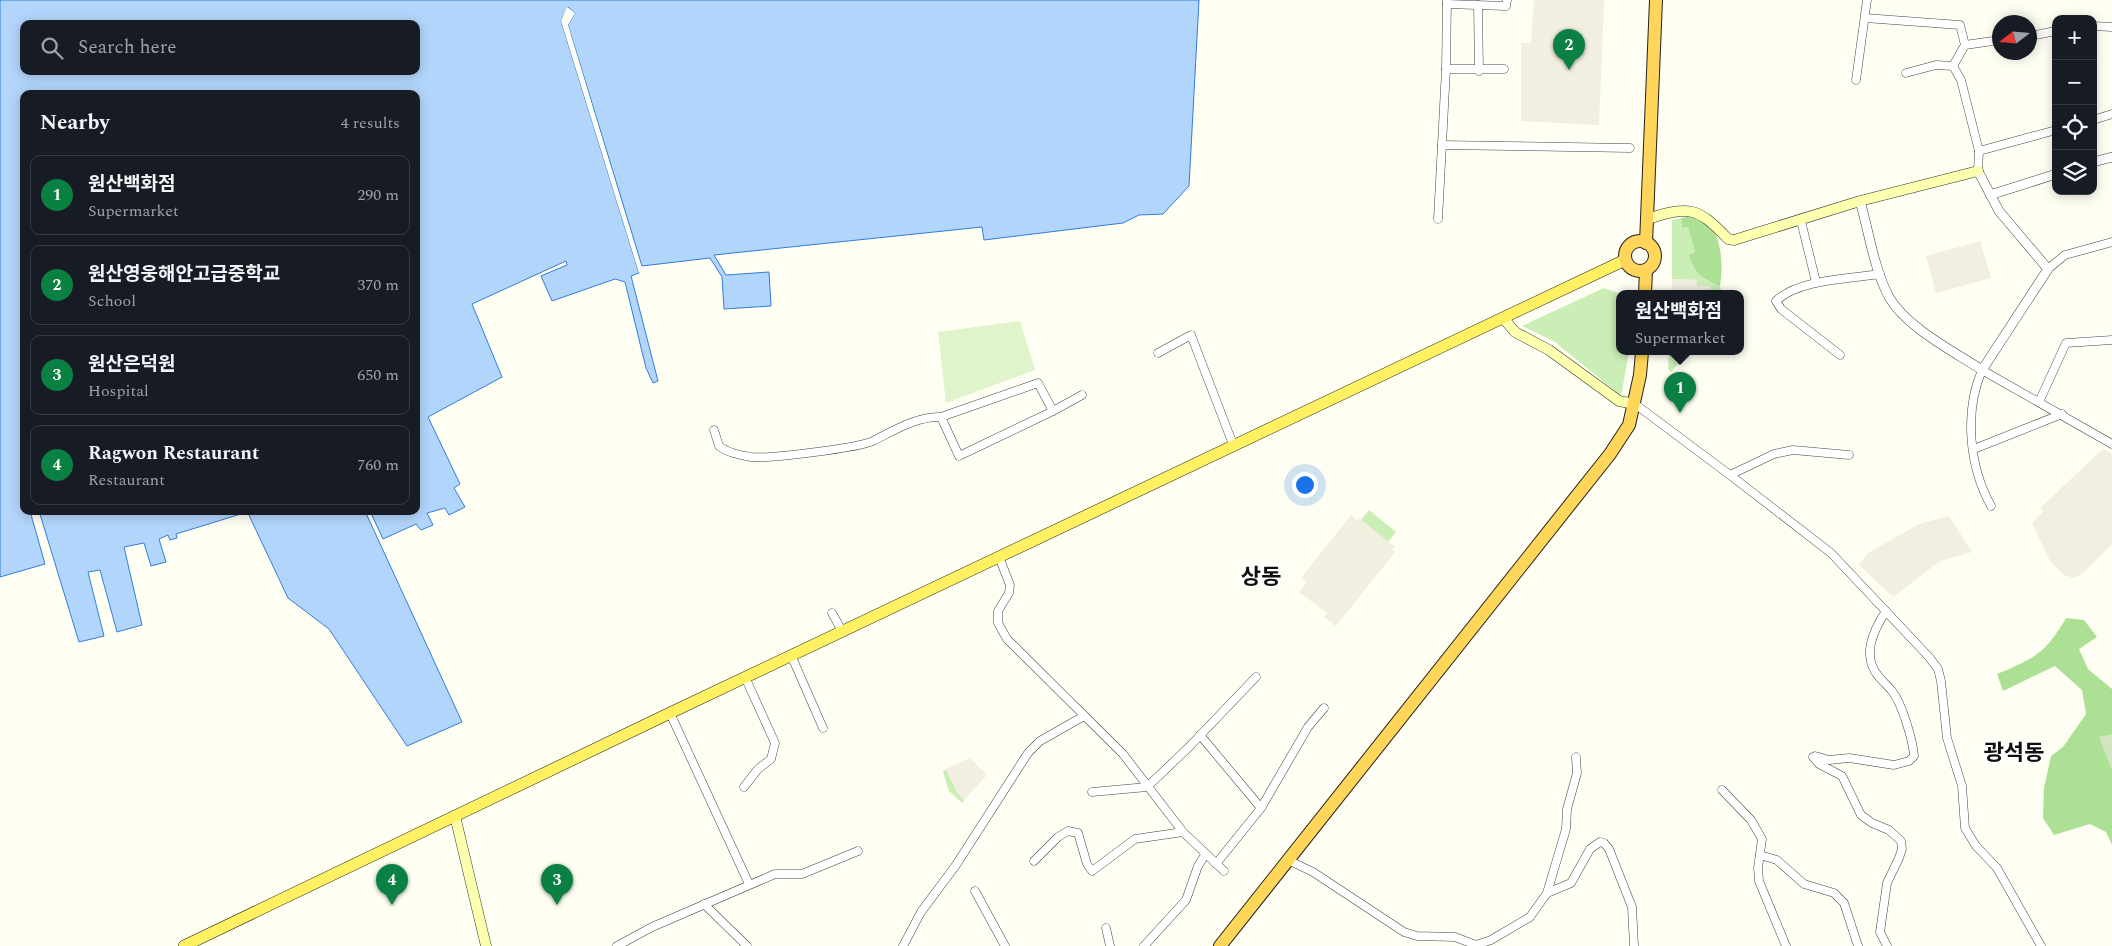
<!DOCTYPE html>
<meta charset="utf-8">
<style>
body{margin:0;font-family:Spectral,"Noto Sans KR",serif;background:#20242c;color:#f1f3f6}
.controls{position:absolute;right:15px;top:15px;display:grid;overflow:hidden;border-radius:10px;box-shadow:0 2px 12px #0003}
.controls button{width:45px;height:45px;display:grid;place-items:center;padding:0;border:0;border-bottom:1px solid #363941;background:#171b24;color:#f1f3f6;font:25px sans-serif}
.compass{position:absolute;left:1992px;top:15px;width:45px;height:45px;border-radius:50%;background:#171b24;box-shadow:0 2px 12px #0003;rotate:254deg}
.you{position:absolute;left:1304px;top:484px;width:18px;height:18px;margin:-12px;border:4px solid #fff;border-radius:50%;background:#1a73e8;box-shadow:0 0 0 8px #1a73e833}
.badge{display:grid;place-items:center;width:32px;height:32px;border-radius:50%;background:#0b8043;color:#fff;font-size:16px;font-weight:700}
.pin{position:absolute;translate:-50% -41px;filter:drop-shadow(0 1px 2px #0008)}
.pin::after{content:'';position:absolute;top:26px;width:18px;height:15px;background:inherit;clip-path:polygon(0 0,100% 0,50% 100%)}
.popup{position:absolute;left:1616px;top:290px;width:128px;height:65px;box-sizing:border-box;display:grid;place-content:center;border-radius:10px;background:#171b24;filter:drop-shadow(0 1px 4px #0005);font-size:16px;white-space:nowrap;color:#9ea1a6}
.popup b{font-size:19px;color:#f1f3f6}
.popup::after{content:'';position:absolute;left:50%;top:100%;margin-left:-10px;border:10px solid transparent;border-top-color:#171b24}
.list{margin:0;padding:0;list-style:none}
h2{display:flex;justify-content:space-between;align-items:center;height:65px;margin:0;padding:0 20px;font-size:21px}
h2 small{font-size:16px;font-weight:400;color:#9ea1a6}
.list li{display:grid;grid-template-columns:32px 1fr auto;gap:15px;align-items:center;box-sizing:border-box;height:80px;margin:0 10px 10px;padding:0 10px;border:1px solid #363941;border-radius:10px}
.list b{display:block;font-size:19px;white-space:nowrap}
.list p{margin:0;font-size:16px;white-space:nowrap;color:#9ea1a6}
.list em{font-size:16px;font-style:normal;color:#9ea1a6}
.icon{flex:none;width:28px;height:28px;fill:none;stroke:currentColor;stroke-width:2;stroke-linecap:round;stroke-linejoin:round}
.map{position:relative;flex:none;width:2112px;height:946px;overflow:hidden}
.search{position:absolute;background:#171b24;box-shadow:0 2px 12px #0003;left:20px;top:20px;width:400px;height:55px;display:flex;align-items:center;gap:12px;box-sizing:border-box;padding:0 18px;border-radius:10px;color:#9ea1a6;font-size:19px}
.panel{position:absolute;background:#171b24;box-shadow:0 2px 12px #0003;left:20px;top:90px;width:400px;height:425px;border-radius:10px}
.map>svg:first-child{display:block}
</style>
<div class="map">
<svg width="2112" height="946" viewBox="0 0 2112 946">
<rect width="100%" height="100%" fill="#fffef2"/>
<g fill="#cbeeb7">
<polygon points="1681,218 1682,228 1688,227 1695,252 1689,255 1706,280 1720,286 1722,294 1711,294 1711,286 1697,286 1697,280 1672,279 1672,220"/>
<polygon points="1604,288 1621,294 1620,352 1629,352 1621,396 1555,342 1522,326"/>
<polygon points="1669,352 1690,352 1671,372 1668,369"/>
<polygon points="1369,510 1396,532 1388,542 1361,520"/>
<polygon points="946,769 957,792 964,800 962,803 949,791 943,772"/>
</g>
<g fill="#abe095">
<path d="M1691,216C1696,218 1702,219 1706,222C1723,235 1723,268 1720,286C1704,280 1694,273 1689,255L1695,252L1688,227L1682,228L1681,218Z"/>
<path d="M2066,618L2084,620L2097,637L2079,649L2088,669L2112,689V845L2106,832L2090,824L2054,835L2043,818L2044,788L2051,756L2063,747L2086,714L2082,690L2055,666L2003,691L1997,674C2035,658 2045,654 2066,618Z"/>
</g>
<polygon fill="#d3e4c0" points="2112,734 2112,770 2099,737"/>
<polygon fill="#dff4ca" points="1020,321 1035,370 946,403 938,332"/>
<g fill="#f1efdf">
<polygon points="1534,0 1604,0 1599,125 1521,121 1521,43 1531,43"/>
<polygon points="1980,241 1991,278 1936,293 1926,256"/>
<polygon points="1672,279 1697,280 1697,286 1711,286 1711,294 1672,294"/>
<polygon points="2103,449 2112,454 2112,544 2083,573 2074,578 2064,575 2050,561 2032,523 2043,512 2041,507"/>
<polygon points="1351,515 1357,520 1359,518 1395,547 1392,550 1395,552 1336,626 1324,617 1327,613 1299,592 1307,582 1301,578"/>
<polygon points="1949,516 1972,552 1940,561 1893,597 1859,565 1868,553 1919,524"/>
<polygon points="970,758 987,775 964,800 957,792 946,769"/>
</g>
<g fill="#b2d5fb" stroke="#327dd9" fill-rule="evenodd">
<path d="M0,0H1199L1189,186L1163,214L1139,215L1123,223L984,240L982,227L714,255L726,275L769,272L771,306L724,309L722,277L710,258L642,266L568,25L575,13L568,7L561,21L639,273L631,276L658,381L653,383L646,368L625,282L615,279L552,301L541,276L567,265L566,261L472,304L502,377L428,417L460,484L454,488L465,507L449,515L445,508L427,513L433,525L421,530L416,524L383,539L370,511H416V94H24V511H30L45,564L0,577ZM24,24H416V71H24Z"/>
<polygon points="39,511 240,511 241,514 176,534 177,538 170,540 168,535 159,539 166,562 151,566 144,543 124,547 142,625 117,632 100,570 88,572 104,636 79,642"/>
<polygon points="247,511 365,511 462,722 407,746 329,629 288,598"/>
</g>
<polygon fill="#fffef2" points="567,7 575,13 568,25 641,268 566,26 571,13 568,11 564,21 640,270 639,273 561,21"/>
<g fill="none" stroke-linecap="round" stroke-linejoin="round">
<g stroke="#434343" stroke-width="9">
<g id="minor">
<polyline points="1447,4 1506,6 1507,0"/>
<polyline points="1478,5 1479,71"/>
<polyline points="1865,18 1960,25 1965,45 1953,66"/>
<polyline points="2093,26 2112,27"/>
<polyline points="2030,36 2056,31"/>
<polyline points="1965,45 2000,40"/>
<polyline points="1446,69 1504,69"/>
<polyline points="1906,73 1936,65 1953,66 1961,80 1979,151"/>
<polyline points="1856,80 1867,0"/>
<polyline points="2093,120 2112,114"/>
<polyline points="1442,145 1630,148"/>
<polyline points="1978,171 1979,151 2056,130"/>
<polyline points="1438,219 1446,69 1447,0"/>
<polyline points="1801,221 1816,282"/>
<polyline points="2048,269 2065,255 2112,242"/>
<polyline points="1158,353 1191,335 1234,447"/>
<path d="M1840,355L1781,309L1776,301C1798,279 1850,279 1880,274"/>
<polyline points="2039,402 2066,343 2112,340"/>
<polyline points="1635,404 1730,475 1774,454 1793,450 1849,455"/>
<polyline points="941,417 959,456 1053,411"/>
<path d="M714,430L719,446C728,453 740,455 751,457C768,459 858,448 873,441C893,431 917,416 941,417L1038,383L1053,411L1082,395"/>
<polyline points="1974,449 2062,414"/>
<polyline points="1730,475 1831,553 1929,657 1938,669 1941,681 1947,738 1962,786 1965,828 1976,846 1997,868 2041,946"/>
<path d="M1991,506C1969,466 1964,412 1982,370L2112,444"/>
<polyline points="999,557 1010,585 1009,593 998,611 998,623 1007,639 1123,754 1183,832 1224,871"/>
<path d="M1886,611C1873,631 1861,656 1879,677C1883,682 1888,686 1892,691C1902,703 1913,741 1914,756L1909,761L1894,765L1849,758L1829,760L1815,756L1813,757L1819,764L1842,776L1861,815L1872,823L1889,830L1901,841L1902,849L1899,858L1887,883L1880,932L1887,946"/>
<polyline points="832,613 842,631"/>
<polyline points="791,655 823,728"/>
<polyline points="670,713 749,884"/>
<polyline points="1200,735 1261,808"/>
<polyline points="744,787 758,769 771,759 775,743 745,677"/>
<polyline points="1722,790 1751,820 1762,839 1758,868 1759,881 1786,946"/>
<polyline points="1092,792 1147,787 1189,747 1256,677"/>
<polyline points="1760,855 1777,860 1804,884 1834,893 1844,903 1858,946"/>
<polyline points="1288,860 1313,872 1404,932 1417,936 1455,937 1476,945 1491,940 1530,917 1547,893 1571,883 1590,849 1600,842 1604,843 1609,849 1632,907 1634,946"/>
<polyline points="1034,861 1058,837 1068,831 1078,833 1087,864 1092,871 1135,839 1183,832"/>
<polyline points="1216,864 1261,808 1308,727 1324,708"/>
<polyline points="975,891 1005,946"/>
<polyline points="1547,893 1566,829 1567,809 1577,773 1576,757"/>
<polyline points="704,904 747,946"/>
<polyline points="1106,928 1110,946"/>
<polyline points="617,946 652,927 775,874 802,874 858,851"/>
<polyline points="903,946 921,912 956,865 1028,753 1040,741 1084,716"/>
<polyline points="1144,946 1186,900 1198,866 1205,855"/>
</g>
</g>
<g stroke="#434343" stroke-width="10">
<g id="tertiary">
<polyline points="2093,162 2112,157"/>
<polyline points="1990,195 2056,174"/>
<path d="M1860,201C1869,232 1874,269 1889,297C1906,327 1953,351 1982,370L2048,269L1999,211L1978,171"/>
</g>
</g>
<g stroke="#323232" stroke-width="11">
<g id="secondary">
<path d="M1647,219C1689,206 1697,206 1728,239L1734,240L1860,201L1978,171"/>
<polyline points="1504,319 1515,332 1549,350 1619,401 1635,404"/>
<polyline points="455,816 486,946"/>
</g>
</g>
<g stroke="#212121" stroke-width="12">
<polyline id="primary" points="184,946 670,713 1625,260"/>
</g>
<g stroke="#212121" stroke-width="14">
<g id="trunk">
<circle cx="1640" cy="256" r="15"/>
<polyline points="1646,243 1656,0"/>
<polyline points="1645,294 1646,270"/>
<polyline points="1220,946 1610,454 1629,425 1640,375 1642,352"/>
</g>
</g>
<use href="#minor" stroke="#fff" stroke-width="8"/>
<use href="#tertiary" stroke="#fff" stroke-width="9"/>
<use href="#secondary" stroke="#fcffad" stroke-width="10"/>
<use href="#primary" stroke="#fff162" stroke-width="11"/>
<use href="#trunk" stroke="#ffd659" stroke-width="12"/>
</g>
<g text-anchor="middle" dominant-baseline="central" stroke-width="5" stroke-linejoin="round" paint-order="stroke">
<g font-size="22" font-weight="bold" fill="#101010" stroke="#fff">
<text x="1261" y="577">상동</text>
<text x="2014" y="753">광석동</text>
</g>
</g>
</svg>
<div class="controls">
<button>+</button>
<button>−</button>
<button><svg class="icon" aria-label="locate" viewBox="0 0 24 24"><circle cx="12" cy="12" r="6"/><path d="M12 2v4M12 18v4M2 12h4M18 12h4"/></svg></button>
<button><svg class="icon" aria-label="layers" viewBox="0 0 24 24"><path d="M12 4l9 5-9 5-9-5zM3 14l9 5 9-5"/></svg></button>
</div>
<svg class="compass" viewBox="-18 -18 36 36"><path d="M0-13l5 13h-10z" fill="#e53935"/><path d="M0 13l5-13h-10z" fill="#9ea1a6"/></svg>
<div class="you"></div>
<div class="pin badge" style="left:1680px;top:413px">1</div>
<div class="popup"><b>원산백화점</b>Supermarket</div>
<div class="pin badge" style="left:1569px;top:70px">2</div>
<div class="pin badge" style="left:557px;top:905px">3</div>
<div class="pin badge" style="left:392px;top:905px">4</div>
<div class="search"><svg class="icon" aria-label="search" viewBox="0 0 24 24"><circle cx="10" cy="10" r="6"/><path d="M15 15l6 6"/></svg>Search here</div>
<section class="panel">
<h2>Nearby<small>4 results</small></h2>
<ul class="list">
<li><span class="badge">1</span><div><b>원산백화점</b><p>Supermarket</p></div><em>290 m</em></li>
<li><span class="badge">2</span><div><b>원산영웅해안고급중학교</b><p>School</p></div><em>370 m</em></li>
<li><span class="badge">3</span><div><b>원산은덕원</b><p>Hospital</p></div><em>650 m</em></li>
<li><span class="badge">4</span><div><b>Ragwon Restaurant</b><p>Restaurant</p></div><em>760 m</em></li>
</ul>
</section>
</div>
